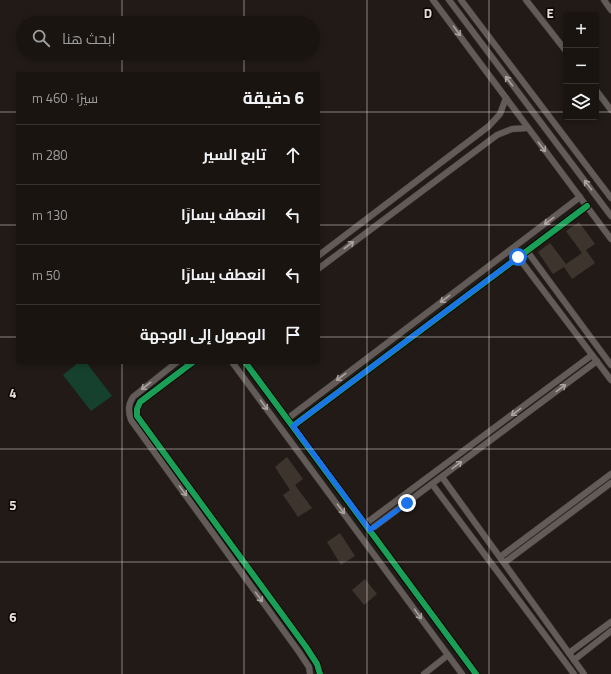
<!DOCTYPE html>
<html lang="ar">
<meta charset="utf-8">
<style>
body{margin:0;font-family:"Titillium Web",Cairo,sans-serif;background:#221d19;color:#f1f3f6;direction:rtl}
.controls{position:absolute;right:12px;top:12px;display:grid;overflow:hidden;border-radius:4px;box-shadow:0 2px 6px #0003}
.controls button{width:36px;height:36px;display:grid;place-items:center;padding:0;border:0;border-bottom:1px solid #373330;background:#191410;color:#f1f3f6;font:20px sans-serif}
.stop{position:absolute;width:12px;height:12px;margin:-9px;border:3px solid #1a73e8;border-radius:50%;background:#fff}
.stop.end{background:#1a73e8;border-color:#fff;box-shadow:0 1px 4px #0008}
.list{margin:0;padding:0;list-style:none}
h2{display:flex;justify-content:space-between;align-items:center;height:52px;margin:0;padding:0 16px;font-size:17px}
h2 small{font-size:13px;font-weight:400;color:#9f9e9f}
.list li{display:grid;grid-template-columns:26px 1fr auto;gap:12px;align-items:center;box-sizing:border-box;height:60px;padding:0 16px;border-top:1px solid #373330}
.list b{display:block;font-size:15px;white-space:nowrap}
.list em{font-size:13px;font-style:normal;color:#9f9e9f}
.icon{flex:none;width:22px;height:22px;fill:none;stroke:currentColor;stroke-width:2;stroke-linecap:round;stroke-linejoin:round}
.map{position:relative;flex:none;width:611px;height:674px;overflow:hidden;direction:ltr}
.search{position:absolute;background:#191410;box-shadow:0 2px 6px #0003;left:16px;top:16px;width:304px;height:44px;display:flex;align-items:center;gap:10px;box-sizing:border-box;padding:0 14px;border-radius:22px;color:#9f9e9f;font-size:15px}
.panel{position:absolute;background:#191410;box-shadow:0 2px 6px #0003;left:16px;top:72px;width:304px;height:292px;border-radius:4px;direction:rtl}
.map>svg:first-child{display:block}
</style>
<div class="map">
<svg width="611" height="674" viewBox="0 0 611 674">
<rect width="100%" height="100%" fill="#211a16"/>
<polygon fill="#15412e" points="79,362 86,362 112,396 91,411 63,375"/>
<g fill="#3e342e">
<polygon points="579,222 595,244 586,250 595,263 572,279 564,267 553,274 538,252 550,243 566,264 582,253 566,231"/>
<polygon points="287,457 303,479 295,485 312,508 298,517 283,495 290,490 275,467"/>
<polygon points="340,533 355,556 341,565 327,542"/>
<polygon points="365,579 377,594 364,605 352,590"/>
</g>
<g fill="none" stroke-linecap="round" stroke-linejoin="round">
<g stroke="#3a3432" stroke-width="7">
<g id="street">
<polyline points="433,0 611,239"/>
<polyline points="449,0 611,216"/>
<polyline points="461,0 611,198"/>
<polyline points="526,0 566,51"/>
<polyline points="604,0 611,10"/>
<polyline points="596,90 611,110"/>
<polyline points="527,251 611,365"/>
<polyline points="318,256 489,126 500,114 506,98"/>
<polyline points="518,257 611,380"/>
<polyline points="318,269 497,135 512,129 528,128"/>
<path d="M177,362L133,397C128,405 128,411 131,420L299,652L309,667L310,674"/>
<polyline points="193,362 140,402 137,409 137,416 306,647 317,664 320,674"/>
<polyline points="232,362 462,674"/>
<polyline points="245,362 476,674"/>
<polyline points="287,419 580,197"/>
<polyline points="293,426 587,206"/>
<polyline points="442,477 584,674"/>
<polyline points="432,484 574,674"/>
<polyline points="365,524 592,355"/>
<polyline points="370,530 597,361"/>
<polyline points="500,557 611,474"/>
<polyline points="504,563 611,483"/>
<polyline points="569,653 611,622"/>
<polyline points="574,660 611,631"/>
<polyline points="424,674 448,655"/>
</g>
</g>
<use href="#street" stroke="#625b58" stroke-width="6"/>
<g stroke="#0a0604" stroke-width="8">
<g id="cycleway">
<polyline points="193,362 140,402 137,409 137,416 306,647 317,664 320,674"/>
<polyline points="245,362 476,674"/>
<polyline points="293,426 587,206"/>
</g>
</g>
<use href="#cycleway" stroke="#1a9f57" stroke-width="6"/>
</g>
<defs><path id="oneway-shaft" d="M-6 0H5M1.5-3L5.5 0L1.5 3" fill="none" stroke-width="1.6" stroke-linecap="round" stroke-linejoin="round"/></defs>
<g stroke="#aba29e">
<use href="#oneway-shaft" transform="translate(457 31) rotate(54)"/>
<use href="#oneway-shaft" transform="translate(509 81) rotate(-127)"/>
<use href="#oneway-shaft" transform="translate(542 147) rotate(53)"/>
<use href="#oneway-shaft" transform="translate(588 185) rotate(-127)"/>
<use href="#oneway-shaft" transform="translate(549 221) rotate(143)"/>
<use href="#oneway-shaft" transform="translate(349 245) rotate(-37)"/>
<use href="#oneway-shaft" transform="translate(445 299) rotate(143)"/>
<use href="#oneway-shaft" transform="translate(341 377) rotate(143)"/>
<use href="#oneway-shaft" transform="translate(146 386) rotate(143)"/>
<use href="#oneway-shaft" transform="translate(561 388) rotate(-37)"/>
<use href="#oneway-shaft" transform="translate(264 405) rotate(54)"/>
<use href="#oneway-shaft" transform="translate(516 412) rotate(143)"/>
<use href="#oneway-shaft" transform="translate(457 465) rotate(-37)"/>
<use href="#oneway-shaft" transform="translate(183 491) rotate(54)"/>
<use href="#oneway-shaft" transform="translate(341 509) rotate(53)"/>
<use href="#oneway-shaft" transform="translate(259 597) rotate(54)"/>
<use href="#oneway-shaft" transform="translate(418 614) rotate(54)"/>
</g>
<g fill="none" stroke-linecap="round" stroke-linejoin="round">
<polyline stroke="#1a73e8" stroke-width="5" points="407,503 370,530 293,426 518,257"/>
</g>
<path fill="none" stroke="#e6ddd8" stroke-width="1" stroke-opacity="0.55" d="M122,0V23M244,0V23M367,0V674M489,0V674M122,53V74M244,53V74M0,112H18M318,112H566M596,112H611M0,225H18M318,225H611M0,337H18M318,337H611M122,362V674M244,362V674M0,449H611M0,562H611"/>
<g font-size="13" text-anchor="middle" font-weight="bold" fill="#e6ddd8" stroke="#0a0604" stroke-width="3" stroke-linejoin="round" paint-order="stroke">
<text x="428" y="18">D</text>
<text x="550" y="18">E</text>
<text x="13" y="398">4</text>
<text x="13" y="510">5</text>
<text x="13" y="622">6</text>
</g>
</svg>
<div class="controls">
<button>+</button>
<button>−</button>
<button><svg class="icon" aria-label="layers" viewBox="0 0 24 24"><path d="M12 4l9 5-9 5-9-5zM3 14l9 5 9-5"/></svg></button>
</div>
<div class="stop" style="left:518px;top:257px"></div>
<div class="stop end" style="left:407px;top:503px"></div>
<div class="search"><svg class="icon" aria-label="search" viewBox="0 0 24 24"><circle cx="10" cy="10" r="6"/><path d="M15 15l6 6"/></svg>ابحث هنا</div>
<section class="panel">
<h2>6 دقيقة<small>سيرًا · 460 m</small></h2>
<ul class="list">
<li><svg class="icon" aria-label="ahead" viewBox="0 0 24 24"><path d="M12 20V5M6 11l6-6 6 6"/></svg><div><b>تابع السير</b></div><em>280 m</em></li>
<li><svg class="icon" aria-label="left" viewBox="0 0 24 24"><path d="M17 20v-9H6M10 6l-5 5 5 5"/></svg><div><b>انعطف يسارًا</b></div><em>130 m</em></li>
<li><svg class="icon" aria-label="left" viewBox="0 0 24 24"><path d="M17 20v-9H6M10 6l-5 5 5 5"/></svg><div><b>انعطف يسارًا</b></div><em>50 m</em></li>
<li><svg class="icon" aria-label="arrive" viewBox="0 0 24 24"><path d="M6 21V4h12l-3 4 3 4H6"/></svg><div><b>الوصول إلى الوجهة</b></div></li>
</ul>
</section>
</div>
